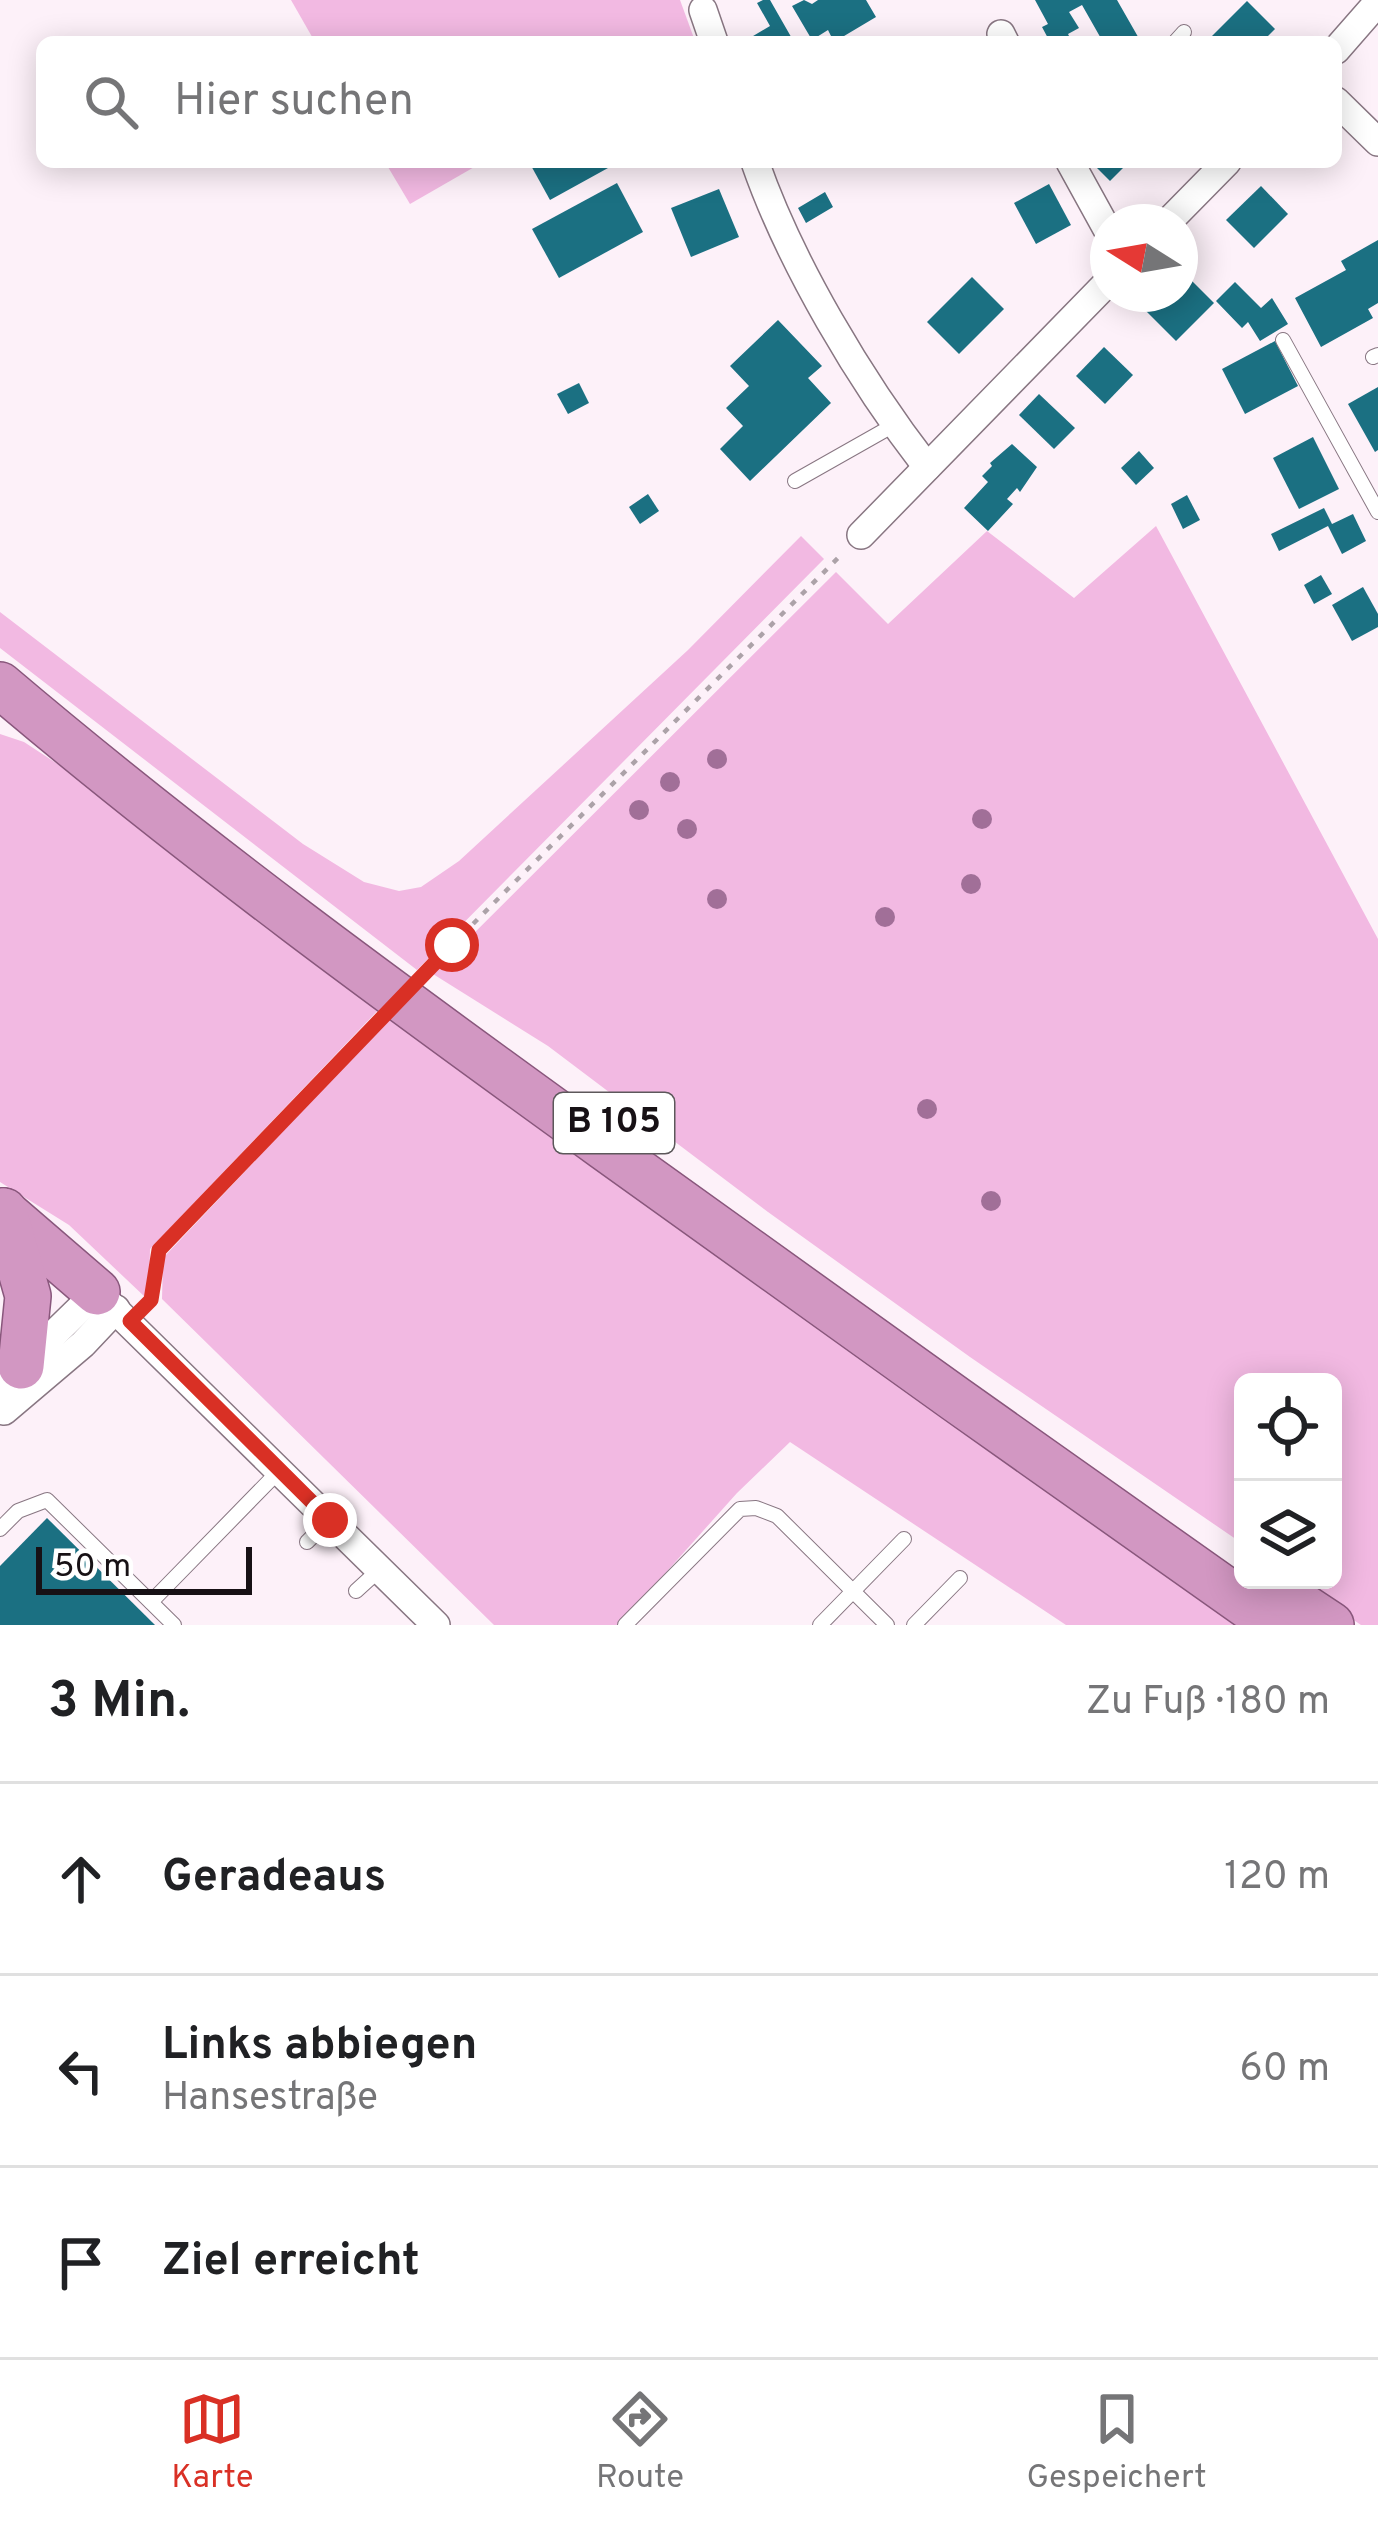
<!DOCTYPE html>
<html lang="de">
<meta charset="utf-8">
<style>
body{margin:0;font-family:Overpass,sans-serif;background:#f6f6f6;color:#202124}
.controls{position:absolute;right:36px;bottom:36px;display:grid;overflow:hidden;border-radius:18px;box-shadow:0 6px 30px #0003}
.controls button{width:108px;height:108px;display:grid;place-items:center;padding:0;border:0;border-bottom:3px solid #e0e0e0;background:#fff;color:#202124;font:60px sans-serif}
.compass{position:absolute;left:1090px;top:204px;width:108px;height:108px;border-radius:50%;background:#fff;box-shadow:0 6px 30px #0003;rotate:281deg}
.scale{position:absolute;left:36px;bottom:30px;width:216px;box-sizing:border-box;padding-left:12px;border:6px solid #171115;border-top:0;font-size:33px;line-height:42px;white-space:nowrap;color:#171115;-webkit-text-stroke:9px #fff;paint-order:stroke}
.stop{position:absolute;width:36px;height:36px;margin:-27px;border:9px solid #d93025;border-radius:50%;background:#fff}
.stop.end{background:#d93025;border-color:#fff;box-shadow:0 3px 12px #0008}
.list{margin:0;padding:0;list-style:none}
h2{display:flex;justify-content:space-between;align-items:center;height:156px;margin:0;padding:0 48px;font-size:51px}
h2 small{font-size:39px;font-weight:400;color:#757577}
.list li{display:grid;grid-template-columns:78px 1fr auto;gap:36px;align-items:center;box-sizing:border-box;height:192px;padding:0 48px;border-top:3px solid #e0e0e0}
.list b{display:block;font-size:45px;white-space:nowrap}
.list p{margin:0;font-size:39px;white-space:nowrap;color:#757577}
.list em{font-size:39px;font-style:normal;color:#757577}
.icon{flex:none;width:66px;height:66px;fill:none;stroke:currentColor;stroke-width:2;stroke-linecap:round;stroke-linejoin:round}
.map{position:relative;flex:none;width:1378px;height:1625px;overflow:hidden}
.search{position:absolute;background:#fff;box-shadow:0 6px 30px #0003;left:36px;right:36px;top:36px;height:132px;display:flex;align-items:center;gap:30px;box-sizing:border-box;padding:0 42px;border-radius:18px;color:#757577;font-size:45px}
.sheet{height:732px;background:#fff}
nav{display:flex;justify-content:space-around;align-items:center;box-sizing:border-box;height:168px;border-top:3px solid #e0e0e0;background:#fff;font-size:33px;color:#757577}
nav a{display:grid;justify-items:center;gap:6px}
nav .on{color:#d93025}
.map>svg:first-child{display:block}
</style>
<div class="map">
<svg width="1378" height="1625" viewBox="0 0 1378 1625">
<rect width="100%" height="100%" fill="#fdf1f9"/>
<g fill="#f2b9e2">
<polygon points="291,0 680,0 695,41 315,42"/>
<polygon points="385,162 483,162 410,204"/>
<polygon points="1156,526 1378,939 1378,1625 1361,1625 1295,1580 1333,1580 1333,1382 1243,1382 1243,1544 970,1357 768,1212 548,1046 433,974 836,572 888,624 987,531 1074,598"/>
<polygon points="801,536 824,559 417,970 0,648 0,612 303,844 364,882 399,891 421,887 459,861 688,650"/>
<polygon points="0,734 24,742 73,774 382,1006 150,1249 149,1293 145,1297 69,1225 0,1182"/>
<polygon points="393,1015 1243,1625 1066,1625 790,1442 737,1493 619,1625 494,1625 162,1299 163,1258"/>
</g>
<g fill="#1b7082">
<polygon points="763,0 770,0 794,42 743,42 770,26 757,3"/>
<polygon points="804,0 812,4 818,0 866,0 876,17 834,42 828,30 812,40 792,6"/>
<polygon points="1035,0 1117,0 1141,42 1103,42 1082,5 1069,12 1079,28 1068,34 1072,42 1050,42 1042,27 1048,24"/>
<polygon points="1247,1 1275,29 1262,42 1206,42"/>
<polygon points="529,162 605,162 608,168 550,200"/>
<polygon points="1091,162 1129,162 1110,181"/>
<polygon points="617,183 643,232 559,278 532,229"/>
<polygon points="1049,184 1071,225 1036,244 1014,203"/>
<polygon points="1261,186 1288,214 1254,248 1226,220"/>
<polygon points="719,189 739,237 691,257 671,208"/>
<polygon points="825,192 833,207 806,223 798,208"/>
<polygon points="1378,240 1378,303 1368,309 1373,318 1321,347 1295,298 1346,270 1341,261"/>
<polygon points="1180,269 1214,303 1176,341 1143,308 1158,294 1180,294"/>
<polygon points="972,277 1004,309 959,354 927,322"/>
<polygon points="1235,282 1261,308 1272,298 1288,324 1260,341 1248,322 1242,328 1216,301"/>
<polygon points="778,320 822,366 808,378 831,403 750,481 720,449 743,426 726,408 749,386 730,366"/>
<polygon points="1275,341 1298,386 1245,414 1222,369"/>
<polygon points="1104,347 1133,375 1105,404 1076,376"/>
<polygon points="579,383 589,403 568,414 557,394"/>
<polygon points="1378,387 1378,450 1375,452 1348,404"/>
<polygon points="1039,394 1075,428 1054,449 1019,415"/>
<polygon points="1313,437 1339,489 1299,509 1273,458"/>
<polygon points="1012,444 1037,467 1020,492 1017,488 1007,499 1013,504 988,531 964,508 988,482 982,476 992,466 990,463"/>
<polygon points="1139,451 1154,468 1136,485 1121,468"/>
<polygon points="648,494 659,511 640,524 629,507"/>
<polygon points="1187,495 1200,520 1183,529 1171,504"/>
<polygon points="1324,508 1332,524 1353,514 1366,541 1342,554 1328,526 1279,551 1271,534"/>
<polygon points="1321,575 1332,594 1314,604 1304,585"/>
<polygon points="1363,587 1378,614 1378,627 1352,641 1332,605"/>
<polygon points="47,1518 155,1625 0,1625 0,1566"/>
</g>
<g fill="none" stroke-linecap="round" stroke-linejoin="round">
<g stroke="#887682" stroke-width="16">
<g id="service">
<polyline points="1175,42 1184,32"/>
<polyline points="1283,340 1378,512"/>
<polyline points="1373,357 1378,355"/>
<polyline points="795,481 894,425"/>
<polyline points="0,1529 18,1511 47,1500 174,1625"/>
<polyline points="307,1542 329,1520"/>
<polyline points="356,1591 379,1570"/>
<polyline points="151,1602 280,1470"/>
<polyline points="625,1625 740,1509 756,1508 777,1516 887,1625"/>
<polyline points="820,1625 904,1539"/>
<polyline points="914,1625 960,1578"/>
</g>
</g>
<g stroke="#887682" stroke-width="30">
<g id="minor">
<polyline points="703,10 714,42"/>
<polyline points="1001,34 1005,42"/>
<polyline points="1336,50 1378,2"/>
<polyline points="1336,101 1378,142"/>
<path d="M755,162C790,263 861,382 927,467"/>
<polyline points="1070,162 1108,231"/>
<polyline points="1168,222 1227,162"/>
<polyline points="861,535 1108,282"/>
<polyline points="0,1400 21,1366 97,1292 436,1625"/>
<polyline points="4,1411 83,1344 116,1309"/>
</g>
</g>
<g stroke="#89577c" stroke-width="48">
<g id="trunk">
<path d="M0,685C193,849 399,999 604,1147C827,1308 1050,1467 1275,1625"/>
<polyline points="3,1211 97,1292"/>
<polyline points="4,1211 28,1296 21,1366"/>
<polyline points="1263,1580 1331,1625"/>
</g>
</g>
<g stroke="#aca2a8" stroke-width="4.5" stroke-dasharray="6 9" stroke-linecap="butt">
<polyline points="452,945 842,554"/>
<polyline points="149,1302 159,1250 367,1032"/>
</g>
<use href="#service" stroke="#fff" stroke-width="14"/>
<use href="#minor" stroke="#fff" stroke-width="27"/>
<use href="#trunk" stroke="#d297c2" stroke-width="45"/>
<polyline stroke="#aca2a8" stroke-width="4.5" stroke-dasharray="6 9" stroke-linecap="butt" points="367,1032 452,945"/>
</g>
<g fill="#a16f98">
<circle cx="717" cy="759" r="10"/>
<circle cx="670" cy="782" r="10"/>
<circle cx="639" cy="810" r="10"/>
<circle cx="982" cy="819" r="10"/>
<circle cx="687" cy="829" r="10"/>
<circle cx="971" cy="884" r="10"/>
<circle cx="717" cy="899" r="10"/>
<circle cx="885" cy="917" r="10"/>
<circle cx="927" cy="1109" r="10"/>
<circle cx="991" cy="1201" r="10"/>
</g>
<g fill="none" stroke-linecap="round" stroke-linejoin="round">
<polyline stroke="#d93025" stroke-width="15" points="330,1520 130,1321 151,1300 159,1250 452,945"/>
</g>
<g text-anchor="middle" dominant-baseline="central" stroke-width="12" stroke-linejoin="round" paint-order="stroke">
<rect fill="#fff" stroke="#5d585b" stroke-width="3" x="554" y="1093" width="120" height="60" rx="9"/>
<g font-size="36" font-weight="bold" fill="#171115">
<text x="614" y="1123">B 105</text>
</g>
</g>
</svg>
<div class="controls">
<button><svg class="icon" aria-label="locate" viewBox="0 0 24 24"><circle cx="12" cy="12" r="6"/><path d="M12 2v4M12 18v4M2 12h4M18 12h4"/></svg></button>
<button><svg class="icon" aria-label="layers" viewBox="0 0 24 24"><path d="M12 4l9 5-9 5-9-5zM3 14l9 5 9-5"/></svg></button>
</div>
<svg class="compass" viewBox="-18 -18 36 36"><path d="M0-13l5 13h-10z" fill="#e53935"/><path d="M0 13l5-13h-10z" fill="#757577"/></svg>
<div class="scale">50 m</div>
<div class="stop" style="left:452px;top:945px"></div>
<div class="stop end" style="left:330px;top:1520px"></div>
<div class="search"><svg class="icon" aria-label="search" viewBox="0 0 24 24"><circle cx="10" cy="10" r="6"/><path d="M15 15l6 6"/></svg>Hier suchen</div>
</div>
<section class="sheet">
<h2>3 Min.<small>Zu Fuß · 180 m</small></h2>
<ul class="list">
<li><svg class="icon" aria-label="ahead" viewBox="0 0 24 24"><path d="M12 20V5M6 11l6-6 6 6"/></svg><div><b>Geradeaus</b></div><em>120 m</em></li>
<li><svg class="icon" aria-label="left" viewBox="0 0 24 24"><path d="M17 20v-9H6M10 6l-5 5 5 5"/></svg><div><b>Links abbiegen</b><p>Hansestraße</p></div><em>60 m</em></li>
<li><svg class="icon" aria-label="arrive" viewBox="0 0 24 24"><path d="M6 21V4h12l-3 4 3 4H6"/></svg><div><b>Ziel erreicht</b></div></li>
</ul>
</section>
<nav>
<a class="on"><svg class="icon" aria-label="map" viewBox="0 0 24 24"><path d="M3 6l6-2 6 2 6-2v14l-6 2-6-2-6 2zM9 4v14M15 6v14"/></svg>Karte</a>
<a><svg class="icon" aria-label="directions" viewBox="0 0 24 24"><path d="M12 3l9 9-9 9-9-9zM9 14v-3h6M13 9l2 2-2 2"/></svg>Route</a>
<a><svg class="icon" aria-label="saved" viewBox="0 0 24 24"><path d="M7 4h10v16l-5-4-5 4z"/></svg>Gespeichert</a>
</nav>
